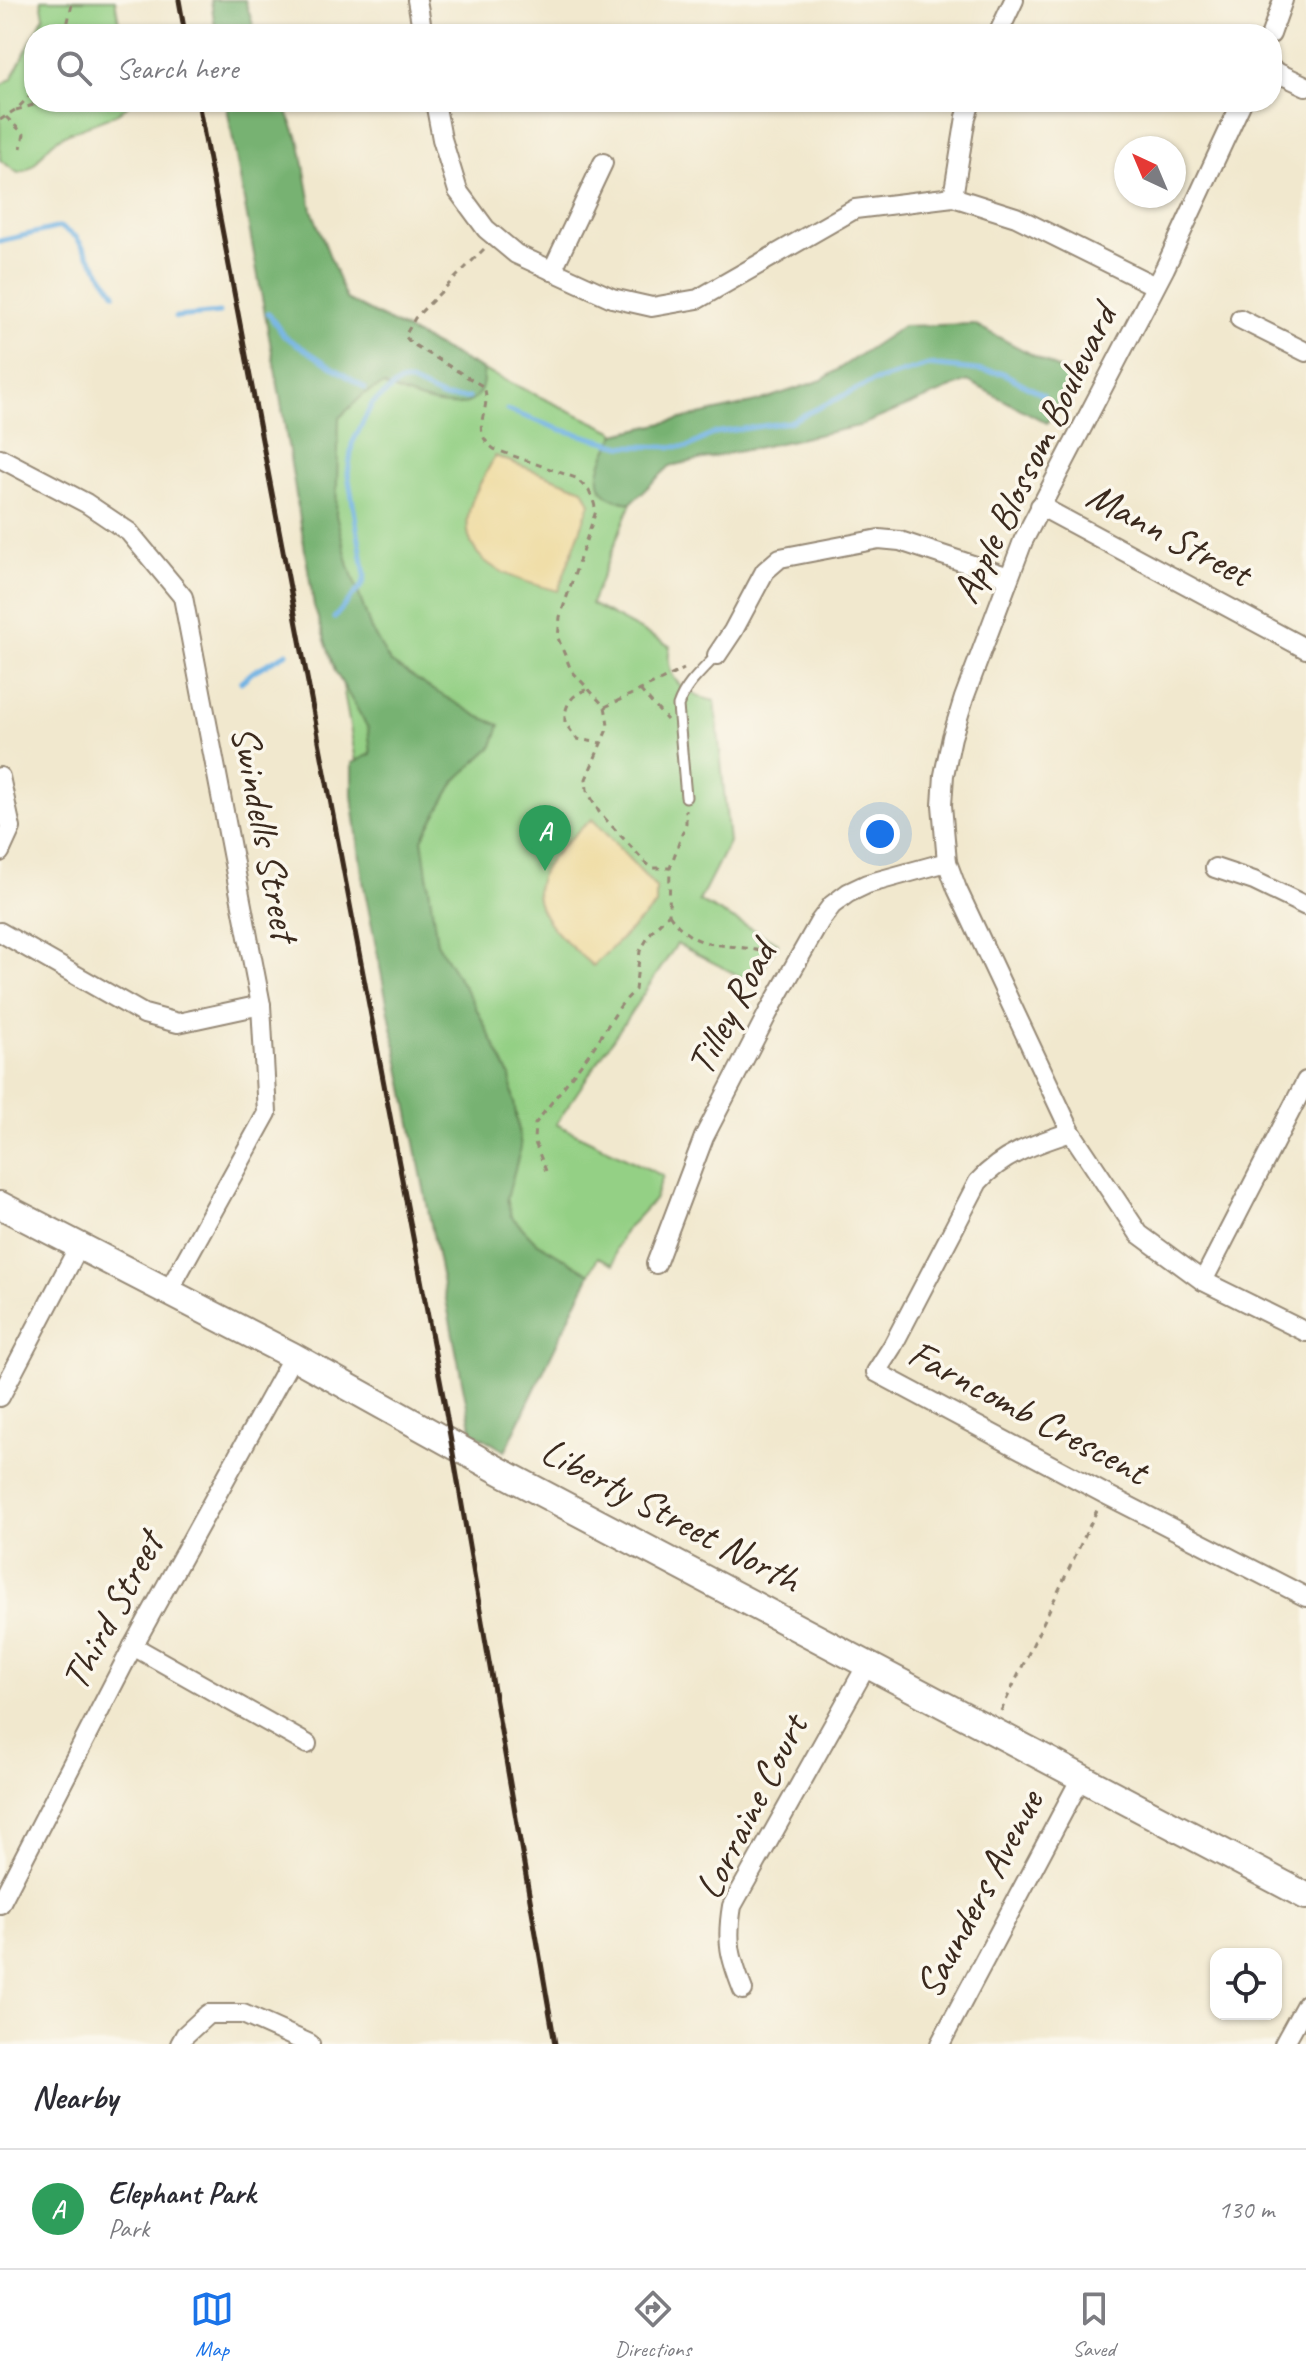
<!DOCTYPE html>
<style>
body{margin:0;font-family:Caveat,sans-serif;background:#f2f2f3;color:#2b2b33}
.controls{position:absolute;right:24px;bottom:24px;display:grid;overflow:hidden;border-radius:16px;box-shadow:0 2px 6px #0004}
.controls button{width:72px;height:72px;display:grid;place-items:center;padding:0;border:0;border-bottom:2px solid #e1e1e2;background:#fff;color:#2b2b33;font:40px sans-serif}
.compass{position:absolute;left:1114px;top:136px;width:72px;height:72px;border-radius:50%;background:#fff;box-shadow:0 2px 6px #0004;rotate:316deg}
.you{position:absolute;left:880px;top:834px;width:28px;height:28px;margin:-20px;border:6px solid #fff;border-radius:50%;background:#1a73e8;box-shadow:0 0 0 12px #1a73e833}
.badge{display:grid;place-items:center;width:52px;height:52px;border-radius:50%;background:#1a73e8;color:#fff;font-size:26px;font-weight:700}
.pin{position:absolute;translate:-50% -66px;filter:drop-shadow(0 2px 4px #0008)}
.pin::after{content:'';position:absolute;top:42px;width:28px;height:24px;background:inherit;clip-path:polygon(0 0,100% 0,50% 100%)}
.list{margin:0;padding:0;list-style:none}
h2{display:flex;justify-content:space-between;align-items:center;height:104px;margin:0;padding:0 32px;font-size:34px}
h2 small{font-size:26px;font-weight:400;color:#7c7c81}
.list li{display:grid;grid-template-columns:52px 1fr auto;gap:24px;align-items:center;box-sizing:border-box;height:120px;padding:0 32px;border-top:2px solid #e1e1e2}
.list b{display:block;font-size:30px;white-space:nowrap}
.list p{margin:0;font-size:26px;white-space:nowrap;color:#7c7c81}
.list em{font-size:26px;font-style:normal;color:#7c7c81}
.icon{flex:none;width:44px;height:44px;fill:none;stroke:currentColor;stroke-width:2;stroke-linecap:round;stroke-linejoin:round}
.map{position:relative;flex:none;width:1306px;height:2044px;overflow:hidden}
.search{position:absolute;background:#fff;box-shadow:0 2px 6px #0004;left:24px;right:24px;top:24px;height:88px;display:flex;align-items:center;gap:20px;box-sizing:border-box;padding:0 28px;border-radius:32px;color:#7c7c81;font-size:30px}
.sheet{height:224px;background:#fff}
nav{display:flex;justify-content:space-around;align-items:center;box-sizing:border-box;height:112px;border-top:2px solid #e1e1e2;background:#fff;font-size:22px;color:#7c7c81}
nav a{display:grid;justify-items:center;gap:4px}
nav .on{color:#1a73e8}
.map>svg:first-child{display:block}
</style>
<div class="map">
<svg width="1306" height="2044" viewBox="0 0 1306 2044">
<rect width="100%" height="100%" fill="#fbf7ec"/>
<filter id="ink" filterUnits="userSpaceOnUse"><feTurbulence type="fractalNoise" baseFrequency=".0125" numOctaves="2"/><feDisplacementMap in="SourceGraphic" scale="16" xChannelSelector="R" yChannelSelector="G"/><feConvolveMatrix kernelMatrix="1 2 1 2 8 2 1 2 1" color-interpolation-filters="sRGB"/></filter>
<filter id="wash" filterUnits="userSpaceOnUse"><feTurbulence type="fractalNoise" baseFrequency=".006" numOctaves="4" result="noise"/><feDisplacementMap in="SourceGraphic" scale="32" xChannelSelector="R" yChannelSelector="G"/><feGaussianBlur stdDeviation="1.8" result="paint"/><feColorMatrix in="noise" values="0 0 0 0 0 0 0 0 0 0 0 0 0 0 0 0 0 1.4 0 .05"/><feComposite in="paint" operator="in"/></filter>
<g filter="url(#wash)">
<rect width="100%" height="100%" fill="#f1e8ce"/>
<g fill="#94d085" stroke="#687d52" stroke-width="2">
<polygon points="41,0 115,0 121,34 35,34 44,16"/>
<path d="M34,35V102H131C111,124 79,124 56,140C40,151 38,169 18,173L0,160V86L12,78Z"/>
<path d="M269,259L483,370L615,432L631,503L591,604L670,646C663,679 685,695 715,701L729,842L699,901L778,943L755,984L677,944L556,1124L663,1176L654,1200L624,1232L616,1249L614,1264L598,1257L505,1451L472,1431Z"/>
</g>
<g fill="#77b272" stroke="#596e48" stroke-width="2">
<polygon points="211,0 245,0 256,34 216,34"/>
<path d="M226,102H283L300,143L312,210L346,299L483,370C488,431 410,397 383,385L364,394L339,418L336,515L349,566L371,629L390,662L430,688L480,717L500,725L493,746L456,780L422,839L437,943L472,1000L510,1076L521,1147L507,1198L511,1216L535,1241L590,1274L505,1451L472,1431L363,881L352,795V763L371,754L368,728L335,671L314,606L280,396Z"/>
<path d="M974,324L1072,376L1047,423L968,381L859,426L670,466L631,503C582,497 599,463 616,434L756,402L822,380L903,326Z"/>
</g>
<g fill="#eeda9e" stroke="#94825e" stroke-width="2">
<path d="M495,456L583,489L590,503L558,591C513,579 450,563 472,501C478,485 488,470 495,456Z"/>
<path d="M592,819L656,888V905L593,966C519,903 518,882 592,819Z"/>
</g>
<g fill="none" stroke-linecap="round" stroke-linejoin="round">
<g stroke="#6db1e3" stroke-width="5">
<polyline points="0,241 60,227 76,237 115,293"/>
<polyline points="268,313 284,336 365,388"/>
<polyline points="176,317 219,313"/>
<polyline points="507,410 559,429 622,446 688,447 714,433 789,422 872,382 929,365 1003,373 1043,395"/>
<polyline points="334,618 363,584 365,575 348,474 352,444 372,404 400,382 411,382 444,398 469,398"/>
<polyline points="241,682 254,671 287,653"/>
</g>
</g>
</g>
<g filter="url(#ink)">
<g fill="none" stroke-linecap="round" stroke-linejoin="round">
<g stroke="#968976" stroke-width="13">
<path id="lane" d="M686,797L678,706C685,685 702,671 717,655"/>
</g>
<g stroke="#968976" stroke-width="22">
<g id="street">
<polyline points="417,0 423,34"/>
<polyline points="998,34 1014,0"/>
<polyline points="1271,34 1283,0"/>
<polyline points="1272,70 1306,86"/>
<polyline points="435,102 442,139 458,191 486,229 516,254 612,298 652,307 698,299 855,209 953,197 1016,217 1155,286"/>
<polyline points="1242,102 1165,268 1023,541 964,698 952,737 944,775 942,805 947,862 957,889 1071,1132 1139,1234 1203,1281 1306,1332"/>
<polyline points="953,197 966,117 971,102"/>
<polyline points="552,271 603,163"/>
<polyline points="1240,319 1306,352"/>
<polyline points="0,458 86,503 129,532 183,597 261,1005 267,1113 168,1292"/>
<polyline points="1040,506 1306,649"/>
<polyline points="717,655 733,631 765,571 780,558 879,539 900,541 1009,577"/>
<polyline points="0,777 11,828 0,852"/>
<polyline points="1215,868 1254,881 1306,906"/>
<polyline points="0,932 144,1014 178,1023 261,1005"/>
<path d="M1071,1132C1035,1144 1003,1154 978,1182L892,1347L876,1372L1105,1494L1306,1597"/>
<polyline points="656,1264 704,1137 768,1013 820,921 832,905 848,893 867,884 947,862"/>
<polyline points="1203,1281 1306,1081"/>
<polyline points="0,1397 79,1246"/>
<polyline points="133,1646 307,1744"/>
<polyline points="0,1904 133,1646 293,1356"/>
<path d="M743,1990C730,1957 726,1942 732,1906L868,1663"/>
<polyline points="180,2044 185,2035 208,2014 243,2014 310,2044"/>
<polyline points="940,2044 1081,1778"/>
<polyline points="1284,2044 1306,2004"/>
</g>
</g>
<g stroke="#968976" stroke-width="30">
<polyline id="secondary" points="0,1205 293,1356 500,1471 1306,1896"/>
</g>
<g stroke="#968976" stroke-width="3" stroke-dasharray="6 6" stroke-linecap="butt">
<polyline points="65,34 73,0"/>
<polyline points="16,110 44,102"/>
<polyline points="6,117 24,134 21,148"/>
<polyline points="0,120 18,108 34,91"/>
<path d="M484,249L415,318L405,336L411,343L484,387C493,412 467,428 494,449L576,478L589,491L594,503L596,511L560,617L558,638L571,670L605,707L607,717L608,727L586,779L587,790L599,812L646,863L653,868H670"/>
<path d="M586,690C570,695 564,707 565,723L577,739L601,743"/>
<polyline points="640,690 667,720"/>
<polyline points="605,707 684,669"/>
<path d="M669,914C699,959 733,937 773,956"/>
<polyline points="546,1171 534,1140 535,1124 592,1050 621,1005 635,990 640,951 652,931 669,914 670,868 686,823 686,809"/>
<polyline points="1001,1711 1098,1508"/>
</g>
<use href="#lane" stroke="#fff" stroke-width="9"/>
<use href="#street" stroke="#fff" stroke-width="18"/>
<use href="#secondary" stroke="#fff" stroke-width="26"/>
<g stroke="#3b2a1e" stroke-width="5">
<polyline points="179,0 185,34"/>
<polyline points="198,102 444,1401 555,2044"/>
</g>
</g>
</g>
<g text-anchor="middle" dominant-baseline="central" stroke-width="7" stroke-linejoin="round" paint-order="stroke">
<g font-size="40" fill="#3b2a1e" stroke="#fbf7ec">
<text transform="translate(1034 454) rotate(-64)">Apple Blossom Boulevard</text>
<text transform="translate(1169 534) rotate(28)">Mann Street</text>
<text transform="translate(265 833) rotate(79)">Swindells Street</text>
<text transform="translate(731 1008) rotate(-62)">Tilley Road</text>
<text transform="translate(1028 1412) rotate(28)">Farncomb Crescent</text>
<text transform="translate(671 1515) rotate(28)">Liberty Street North</text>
<text transform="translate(112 1611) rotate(-62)">Third Street</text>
<text transform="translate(751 1807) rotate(-63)">Lorraine Court</text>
<text transform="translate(979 1894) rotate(-62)">Saunders Avenue</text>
</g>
</g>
</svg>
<div class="controls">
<button><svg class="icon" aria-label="locate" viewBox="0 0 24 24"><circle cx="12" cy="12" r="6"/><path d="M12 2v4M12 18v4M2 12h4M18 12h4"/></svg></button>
</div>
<svg class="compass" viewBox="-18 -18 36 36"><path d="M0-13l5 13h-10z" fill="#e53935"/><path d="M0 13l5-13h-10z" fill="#7c7c81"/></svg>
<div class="you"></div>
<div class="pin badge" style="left:545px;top:871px;background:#2e9e5b">A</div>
<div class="search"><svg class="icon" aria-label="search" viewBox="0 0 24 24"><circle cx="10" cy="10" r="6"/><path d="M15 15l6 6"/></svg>Search here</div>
</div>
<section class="sheet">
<h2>Nearby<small></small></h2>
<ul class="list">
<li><span class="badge" style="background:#2e9e5b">A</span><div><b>Elephant Park</b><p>Park</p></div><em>130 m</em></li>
</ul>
</section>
<nav>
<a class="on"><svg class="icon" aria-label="map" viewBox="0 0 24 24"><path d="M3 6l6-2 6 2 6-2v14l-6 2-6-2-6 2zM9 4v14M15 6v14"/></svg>Map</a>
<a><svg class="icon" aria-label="directions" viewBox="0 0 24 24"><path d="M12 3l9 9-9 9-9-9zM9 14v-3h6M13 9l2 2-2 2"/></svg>Directions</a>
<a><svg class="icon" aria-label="saved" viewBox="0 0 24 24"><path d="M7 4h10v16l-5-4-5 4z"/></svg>Saved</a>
</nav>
